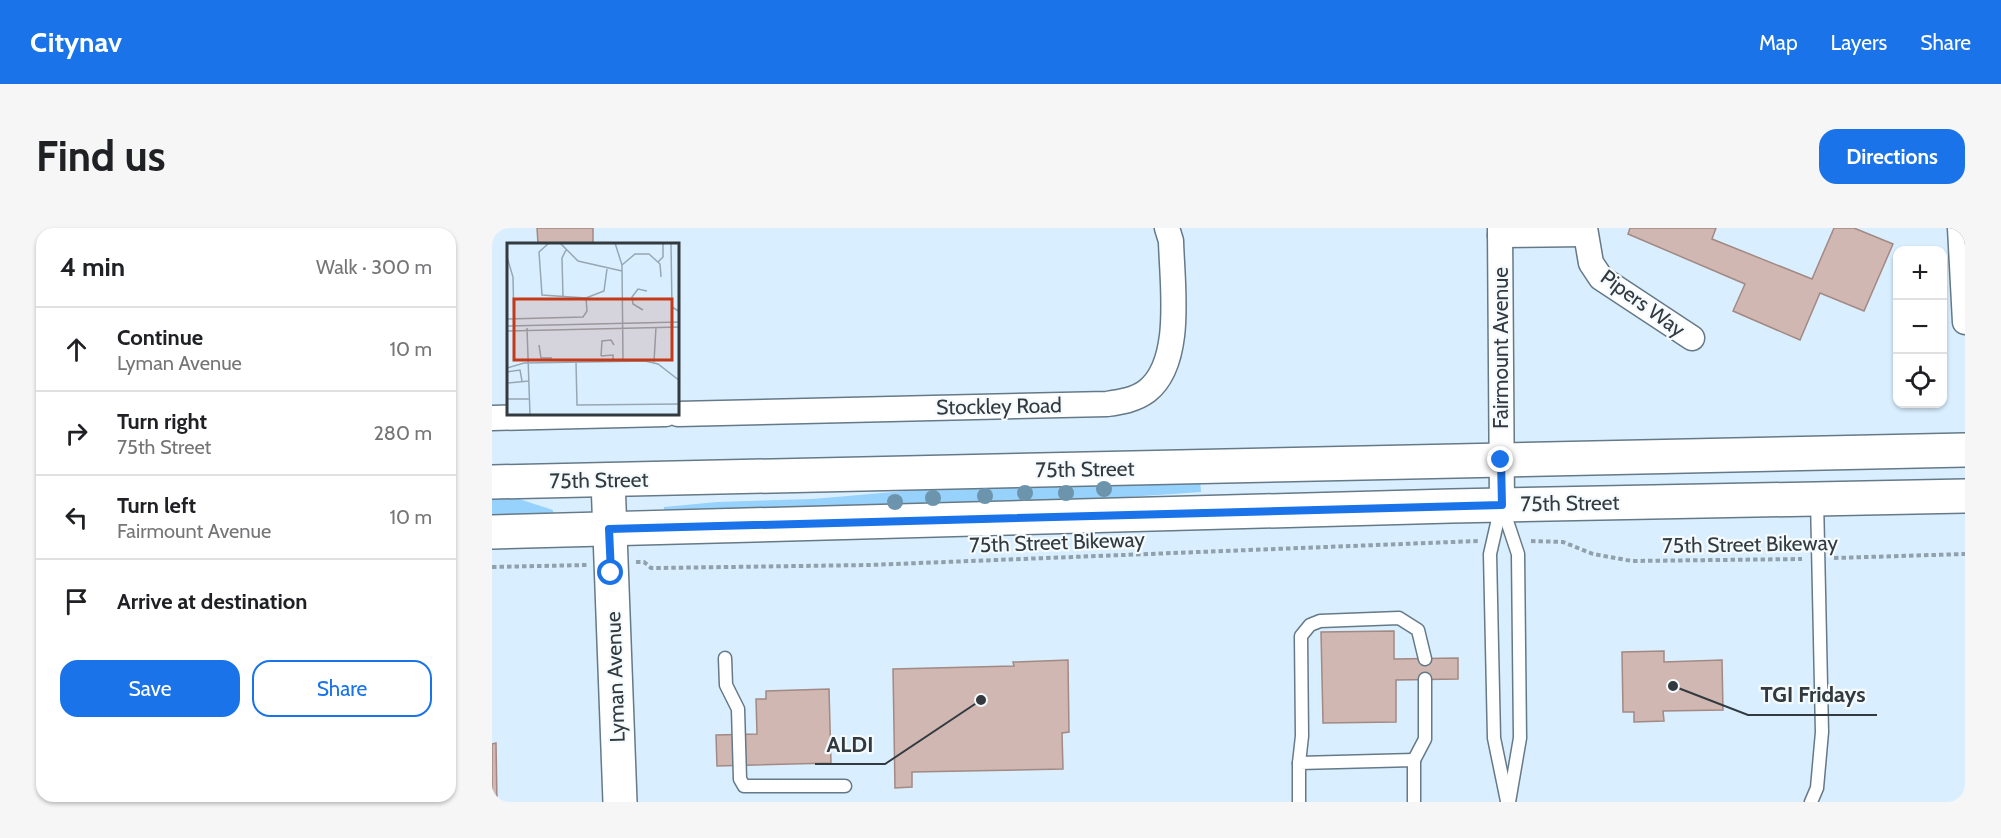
<!DOCTYPE html>
<meta charset="utf-8">
<style>
body{margin:0;font-family:Cabin,sans-serif;background:#f6f6f6;color:#202124}
.controls{position:absolute;right:18px;top:18px;display:grid;overflow:hidden;border-radius:12px;box-shadow:0 2px 4px #0004}
.controls button{width:54px;height:54px;display:grid;place-items:center;padding:0;border:0;border-bottom:2px solid #e0e0e0;background:#fff;color:#202124;font:30px sans-serif}
.stop{position:absolute;width:18px;height:18px;margin:-14px;border:4px solid #1a73e8;border-radius:50%;background:#fff}
.stop.end{background:#1a73e8;border-color:#fff;box-shadow:0 2px 6px #0008}
.list{margin:0;padding:0;list-style:none}
h2{display:flex;justify-content:space-between;align-items:center;height:78px;margin:0;padding:0 24px;font-size:26px}
h2 small{font-size:20px;font-weight:400;color:#757577}
.list li{display:grid;grid-template-columns:39px 1fr auto;gap:18px;align-items:center;box-sizing:border-box;height:84px;padding:0 24px;border-top:2px solid #e0e0e0}
.list b{display:block;font-size:22px;white-space:nowrap}
.list p{margin:0;font-size:20px;white-space:nowrap;color:#757577}
.list em{font-size:20px;font-style:normal;color:#757577}
.actions{display:flex;gap:12px;padding:18px 24px}
.actions a{flex:1;padding:14px 0;border:2px solid #1a73e8;border-radius:18px;text-align:center;font-size:21px;color:#1a73e8}
.actions .main{background:#1a73e8;color:#fff}
.icon{flex:none;width:33px;height:33px;fill:none;stroke:currentColor;stroke-width:2;stroke-linecap:round;stroke-linejoin:round}
.map{position:relative;flex:none;width:1473px;height:574px;overflow:hidden;border-radius:18px}
header{display:flex;align-items:center;gap:36px;box-sizing:border-box;height:84px;padding:0 30px;background:#1a73e8;color:#fff}
header strong{font-size:28px}
nav{display:flex;gap:33px;margin-inline-start:auto;font-size:21px}
.intro{display:flex;align-items:center;justify-content:space-between;box-sizing:border-box;height:144px;padding:0 36px}
h1{margin:0;font-size:42px}
.button{padding:15px 27px;border-radius:18px;background:#1a73e8;color:#fff;font-size:21px;font-weight:700}
main{display:flex;gap:36px;padding:0 36px}
aside{flex:1;background:#fff;border-radius:18px;box-shadow:0 2px 4px #0004}
.map>svg:first-child{display:block}
</style>
<header>
<strong>Citynav</strong>
<nav><a>Map</a><a>Layers</a><a>Share</a></nav>
</header>
<div class="intro"><h1>Find us</h1><a class="button">Directions</a></div>
<main>
<aside>
<h2>4 min<small>Walk · 300 m</small></h2>
<ul class="list">
<li><svg class="icon" aria-label="ahead" viewBox="0 0 24 24"><path d="M12 20V5M6 11l6-6 6 6"/></svg><div><b>Continue</b><p>Lyman Avenue</p></div><em>10 m</em></li>
<li><svg class="icon" aria-label="right" viewBox="0 0 24 24"><path d="M7 20v-9h11M14 6l5 5-5 5"/></svg><div><b>Turn right</b><p>75th Street</p></div><em>280 m</em></li>
<li><svg class="icon" aria-label="left" viewBox="0 0 24 24"><path d="M17 20v-9H6M10 6l-5 5 5 5"/></svg><div><b>Turn left</b><p>Fairmount Avenue</p></div><em>10 m</em></li>
<li><svg class="icon" aria-label="arrive" viewBox="0 0 24 24"><path d="M6 21V4h12l-3 4 3 4H6"/></svg><div><b>Arrive at destination</b></div></li>
</ul>
<div class="actions"><a class="main">Save</a><a>Share</a></div>
</aside>
<div class="map">
<svg width="1473" height="574" viewBox="0 0 1473 574">
<rect width="100%" height="100%" fill="#d9efff"/>
<g fill="#96d2fb">
<polygon points="708,251 709,264 548,275 172,287 172,279 225,274 321,271 505,255"/>
<polygon points="0,268 27,271 61,282 61,289 0,290"/>
</g>
<g fill="#d1b7b1" stroke="#a28983" stroke-width="1.5">
<polygon points="45,0 101,0 101,16 46,16"/>
<polygon points="1138,0 1224,0 1220,11 1320,51 1342,0 1362,0 1401,16 1372,83 1328,65 1308,112 1241,83 1253,56 1136,6"/>
<polygon points="902,403 902,431 966,430 966,451 904,452 904,494 831,495 829,404"/>
<polygon points="1172,423 1172,434 1230,432 1231,482 1171,483 1172,493 1142,494 1142,484 1131,484 1130,424"/>
<polygon points="576,432 577,504 570,505 571,541 420,544 420,559 403,560 401,441 522,438 521,434"/>
<polygon points="337,461 339,535 225,538 224,507 265,506 264,471 274,471 274,463"/>
<polygon points="4,515 5,574 0,574 0,516"/>
</g>
<g fill="none" stroke-linecap="round" stroke-linejoin="round">
<g stroke="#657987" stroke-width="15">
<g id="lane">
<polyline points="1009,278 998,326 1002,510 1015,573"/>
<polyline points="1010,278 1026,326 1028,510 1017,574"/>
<polyline points="233,430 234,457 246,481 248,551 252,558 353,558"/>
<polyline points="922,532 933,511 933,451"/>
<polyline points="807,535 810,508 809,408 818,397 828,393 907,390 926,402 933,431"/>
<polyline points="807,574 807,535 922,532 922,574"/>
<polyline points="1319,574 1325,560 1330,504 1325,271"/>
</g>
</g>
<g stroke="#657987" stroke-width="27">
<g id="street">
<polyline points="1008,0 1010,277"/>
<polyline points="1093,0 1099,35 1109,50 1200,110"/>
<polyline points="1468,0 1473,94"/>
<polyline points="1008,7 1093,6"/>
<path d="M186,186L615,176C629,174 643,172 655,163C692,134 680,56 679,13L675,0"/>
<polyline points="0,190 174,186"/>
</g>
</g>
<g stroke="#657987" stroke-width="36">
<g id="secondary">
<polyline points="116,252 128,574"/>
<polyline points="0,254 1473,222"/>
<polyline points="0,304 959,278 1473,268"/>
</g>
</g>
<g stroke="#91a1ac" stroke-width="4" stroke-dasharray="4.5 3" stroke-linecap="butt">
<polyline points="1039,313 1071,314 1101,326 1140,333 1310,331"/>
<polyline points="1342,330 1473,326"/>
<polyline points="144,334 152,334 159,340 165,340 377,337 986,313"/>
<polyline points="0,339 95,337"/>
</g>
<use href="#lane" stroke="#fff" stroke-width="12"/>
<use href="#street" stroke="#fff" stroke-width="24"/>
<use href="#secondary" stroke="#fff" stroke-width="33"/>
</g>
<g fill="#6c94ac">
<circle cx="612" cy="261" r="8"/>
<circle cx="533" cy="265" r="8"/>
<circle cx="574" cy="265" r="8"/>
<circle cx="493" cy="268" r="8"/>
<circle cx="441" cy="270" r="8"/>
<circle cx="403" cy="274" r="8"/>
</g>
<g fill="none" stroke-linecap="round" stroke-linejoin="round">
<polyline stroke="#1a73e8" stroke-width="8" points="119,345 117,301 1010,277 1009,232"/>
</g>
<g text-anchor="middle" dominant-baseline="central" stroke-width="4.5" stroke-linejoin="round" paint-order="stroke">
<g font-size="21" fill="#323a40" stroke="#f5fafd">
<text transform="translate(1151 75) rotate(36)">Pipers Way</text>
<text transform="translate(1008 120) rotate(-90)">Fairmount Avenue</text>
<text transform="translate(507 178) rotate(-1)">Stockley Road</text>
<text transform="translate(593 241) rotate(-1)">75th Street</text>
<text transform="translate(107 252) rotate(-1)">75th Street</text>
<text transform="translate(1078 275) rotate(-1)">75th Street</text>
<text transform="translate(565 314) rotate(-2)">75th Street Bikeway</text>
<text transform="translate(1258 316) rotate(-1)">75th Street Bikeway</text>
<text transform="translate(123 449) rotate(-92)">Lyman Avenue</text>
</g>
</g>
<g transform="translate(15 15)">
<rect width="172" height="172" fill="#d9efff"/>
<path fill="none" stroke="#96a7b3" stroke-width="1.5" d="M42,0L32,9L35,52L79,55M53,0L71,18L115,28M108,0L115,22L116,117M164,0L165,64L173,69M0,14L6,34L7,83M151,19L156,14V0M115,22L128,11H142L153,21L154,34M56,54L55,15L59,7M79,55L97,48L100,26M136,67L126,61L125,54L131,46L140,48M0,76L76,74L80,68L79,55M0,83L173,79M20,85L23,172M0,88L173,84M32,102L34,115H45M94,113L95,98L104,97L107,102M94,113L106,112V119M69,119L70,162L173,161M147,119L149,84M0,125L17,120L138,118L151,121L173,138M0,129L13,127L15,138M0,136V140L22,138M0,156H22"/>
<path fill="#c43a18" fill-opacity="0.15" stroke="#c43a18" stroke-width="3" d="M7,56H165V117H7Z"/>
<rect width="172" height="172" fill="none" stroke="#323a40" stroke-width="3"/>
</g>
<path fill="none" stroke="#323a40" stroke-width="2" d="M1181 458L1256 487H1385M489 472L393 536H323"/>
<g fill="#323a40" stroke="#f5fafd" stroke-width="2">
<circle cx="1181" cy="458" r="6"/>
<circle cx="489" cy="472" r="6"/>
</g>
<g font-size="22" text-anchor="middle" font-weight="bold" fill="#323a40" stroke="#f5fafd" stroke-width="4.5" stroke-linejoin="round" paint-order="stroke">
<text x="1321" y="474">TGI Fridays</text>
<text x="358" y="524">ALDI</text>
</g>
</svg>
<div class="controls">
<button>+</button>
<button>−</button>
<button><svg class="icon" aria-label="locate" viewBox="0 0 24 24"><circle cx="12" cy="12" r="6"/><path d="M12 2v4M12 18v4M2 12h4M18 12h4"/></svg></button>
</div>
<div class="stop" style="left:119px;top:345px"></div>
<div class="stop end" style="left:1009px;top:232px"></div>
</div>
</main>
